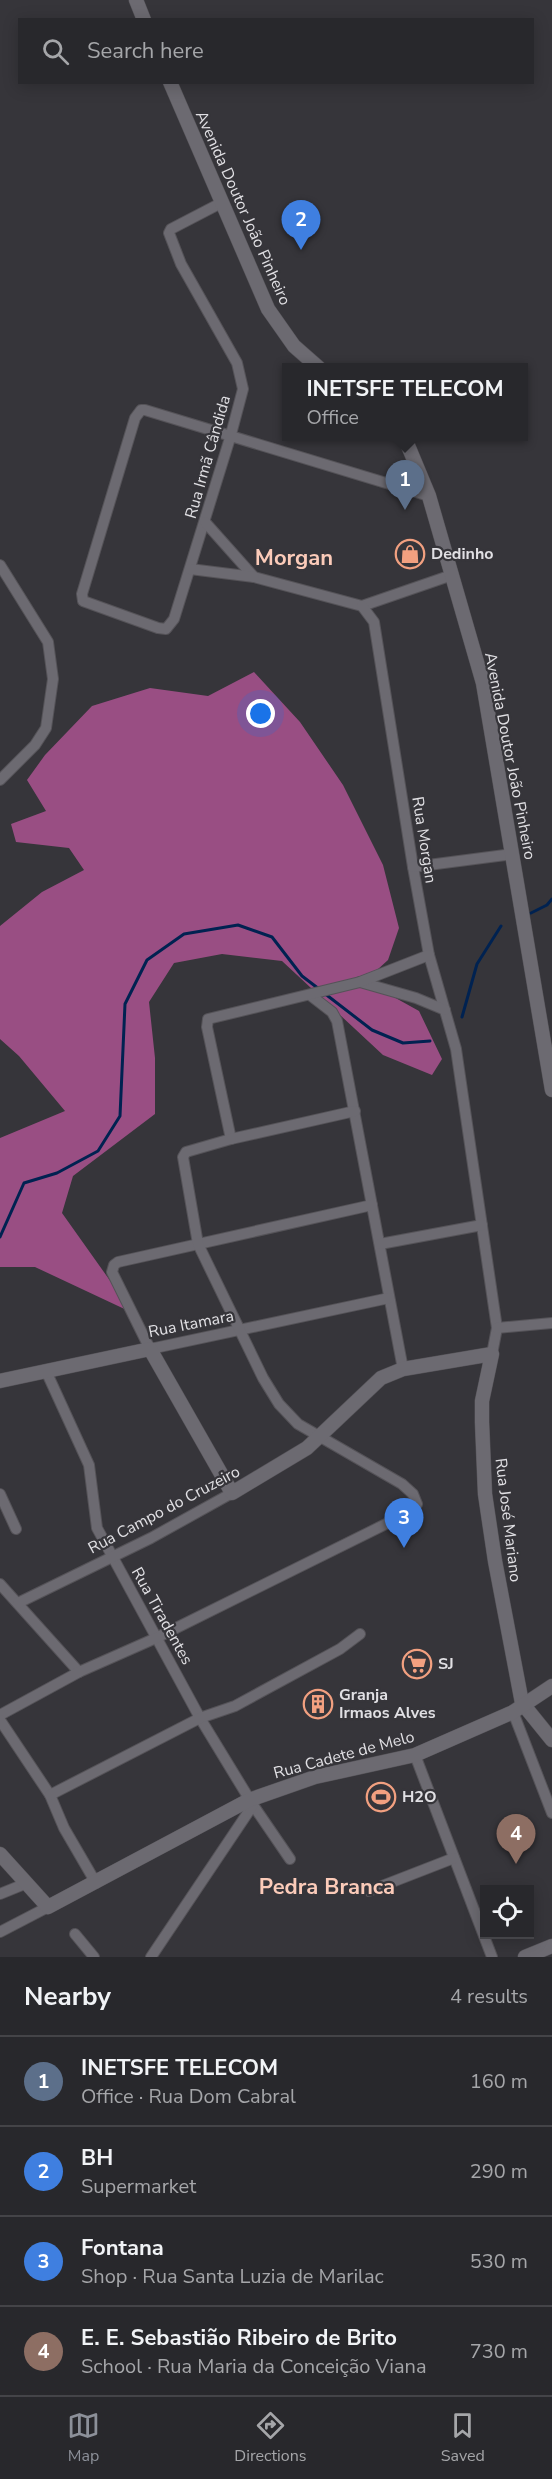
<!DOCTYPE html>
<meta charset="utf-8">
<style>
body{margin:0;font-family:"Nunito Sans",sans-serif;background:#303034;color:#f1f3f6}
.controls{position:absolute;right:18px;bottom:18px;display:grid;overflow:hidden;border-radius:0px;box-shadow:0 3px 15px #0003}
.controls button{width:54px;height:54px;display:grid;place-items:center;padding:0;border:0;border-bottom:2px solid #444448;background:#28282c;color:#f1f3f6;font:30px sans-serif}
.you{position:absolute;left:261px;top:714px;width:21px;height:21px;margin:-15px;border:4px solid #fff;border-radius:50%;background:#1a73e8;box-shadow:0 0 0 9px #1a73e833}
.badge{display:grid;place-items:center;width:39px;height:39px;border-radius:50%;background:#8c9099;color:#fff;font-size:20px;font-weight:700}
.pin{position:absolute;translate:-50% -50px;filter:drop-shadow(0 2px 3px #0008)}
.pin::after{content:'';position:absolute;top:32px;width:21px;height:18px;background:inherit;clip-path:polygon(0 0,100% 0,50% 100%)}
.popup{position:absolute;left:282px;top:363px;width:246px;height:78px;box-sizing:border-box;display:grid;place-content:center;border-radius:0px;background:#28282c;filter:drop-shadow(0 2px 4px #0005);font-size:20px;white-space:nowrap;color:#a5a6a9}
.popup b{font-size:22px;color:#f1f3f6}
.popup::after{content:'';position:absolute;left:50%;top:100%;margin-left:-12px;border:12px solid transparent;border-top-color:#28282c}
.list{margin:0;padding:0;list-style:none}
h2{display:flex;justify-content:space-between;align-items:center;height:78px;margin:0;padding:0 24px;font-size:26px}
h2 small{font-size:20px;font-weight:400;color:#a5a6a9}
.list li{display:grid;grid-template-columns:39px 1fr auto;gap:18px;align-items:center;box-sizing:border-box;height:90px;padding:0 24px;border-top:2px solid #444448}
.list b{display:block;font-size:22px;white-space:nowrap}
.list p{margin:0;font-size:20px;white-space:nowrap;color:#a5a6a9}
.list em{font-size:20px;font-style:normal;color:#a5a6a9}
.icon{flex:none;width:33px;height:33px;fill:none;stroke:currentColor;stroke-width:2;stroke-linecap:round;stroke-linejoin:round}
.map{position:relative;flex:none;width:552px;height:1957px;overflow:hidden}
.search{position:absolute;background:#28282c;box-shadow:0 3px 15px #0003;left:18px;right:18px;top:18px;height:66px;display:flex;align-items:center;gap:15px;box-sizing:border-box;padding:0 21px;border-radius:0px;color:#a5a6a9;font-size:22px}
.sheet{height:438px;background:#28282c}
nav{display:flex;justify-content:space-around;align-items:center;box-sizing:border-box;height:84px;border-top:2px solid #444448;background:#28282c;font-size:16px;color:#a5a6a9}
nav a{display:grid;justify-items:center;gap:3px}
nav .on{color:#8c9099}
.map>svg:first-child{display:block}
</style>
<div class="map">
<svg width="552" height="1957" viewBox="0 0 552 1957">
<rect width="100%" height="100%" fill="#36353a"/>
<polygon fill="#994e83" points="254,672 300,722 343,785 383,865 399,928 388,960 365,981 419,1011 442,1059 432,1075 383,1055 282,961 222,954 174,963 149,1002 155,1058 155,1114 73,1176 62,1213 133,1313 35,1267 0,1267 0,1138 65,1111 19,1056 0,1039 0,926 42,892 84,870 69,848 16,842 11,824 46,811 27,780 45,755 92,706 150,688 208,696"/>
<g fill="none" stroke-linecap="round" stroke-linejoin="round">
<g stroke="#002251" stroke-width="3">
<polyline points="531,913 547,905 552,899"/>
<polyline points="324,993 372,1030 403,1043 430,1041"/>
<polyline points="462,1017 477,964 501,926"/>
<polyline points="0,1237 24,1183 57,1173 98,1151 120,1116 125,1004 147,960 184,934 238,925 272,937 302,976 319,989"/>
</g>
<g stroke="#555358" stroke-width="12">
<g id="street">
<polyline points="221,203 171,229 169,233 181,264 237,363 243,389 230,438 174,619 166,629 158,628 83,601 82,594 135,418 141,410 145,410 429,496"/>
<polyline points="205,522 254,577 362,606 452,575"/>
<polyline points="0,565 48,642 53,679 46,728 35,745 0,780"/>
<polyline points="190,569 254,577"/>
<polyline points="362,606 374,622 413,867 429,955 456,1049 497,1328 492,1354"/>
<polyline points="413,867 513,854"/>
<polyline points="360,982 416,998 445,1010"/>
<polyline points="310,995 332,1012 337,1021 403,1369"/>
<polyline points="231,1139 207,1027 208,1019 360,982 429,955"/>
<polyline points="372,1205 118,1262 114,1265 112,1272 150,1349 389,1298"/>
<polyline points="380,1244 482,1225"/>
<polyline points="497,1328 552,1323"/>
<polyline points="46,1371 89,1465 97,1528 200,1718 253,1805 290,1859"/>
<polyline points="0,1494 16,1529"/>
<polyline points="0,1584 79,1672"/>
<polyline points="18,1603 151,1538 232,1493"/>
<polyline points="513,1712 552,1813"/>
<polyline points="0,1715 79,1672 156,1638 400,1517 417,1504 413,1494 402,1484 298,1424 279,1404 263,1378 198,1244 183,1157 186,1152 231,1139 355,1111"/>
<polyline points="0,1720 50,1795 64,1828 96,1883"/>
<polyline points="415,1755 492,1957"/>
<polyline points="50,1795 200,1718 235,1706 340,1649 360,1634"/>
<polyline points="369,1891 454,1858"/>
<polyline points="0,1894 27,1883"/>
<polyline points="0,1932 48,1907"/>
<polyline points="75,1934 94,1957"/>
<polyline points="151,1957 253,1805"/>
</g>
</g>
<g stroke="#555358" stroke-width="15">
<g id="secondary">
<polyline points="136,0 144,20"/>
<polyline points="170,82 268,309 294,346 319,368"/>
<polyline points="404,436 429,496 483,683 552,1090"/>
<polyline points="0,1381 150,1349 232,1493 307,1448 381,1378 403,1369 492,1354 482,1401 482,1422 485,1494 495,1561 522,1703 552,1740"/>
<polyline points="0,1854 48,1907 249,1800 315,1777 415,1755 513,1712 552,1686"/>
<polyline points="525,1957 552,1946"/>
</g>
</g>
<use href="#street" stroke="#6c6a71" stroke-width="10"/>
<use href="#secondary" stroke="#6c6a71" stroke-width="14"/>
</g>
<defs>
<g id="shop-ring" transform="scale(1.5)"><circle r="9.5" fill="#36353a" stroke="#f2a080" stroke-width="1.5"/><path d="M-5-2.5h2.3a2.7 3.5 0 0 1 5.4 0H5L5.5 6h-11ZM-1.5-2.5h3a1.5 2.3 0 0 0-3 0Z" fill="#f2a080"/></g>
<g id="supermarket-ring" transform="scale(1.5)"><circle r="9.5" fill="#36353a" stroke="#f2a080" stroke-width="1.5"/><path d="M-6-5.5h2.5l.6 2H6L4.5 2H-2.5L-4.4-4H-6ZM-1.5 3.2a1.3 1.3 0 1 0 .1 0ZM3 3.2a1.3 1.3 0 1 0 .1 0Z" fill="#f2a080"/></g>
<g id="building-ring" transform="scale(1.5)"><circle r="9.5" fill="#36353a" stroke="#f2a080" stroke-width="1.5"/><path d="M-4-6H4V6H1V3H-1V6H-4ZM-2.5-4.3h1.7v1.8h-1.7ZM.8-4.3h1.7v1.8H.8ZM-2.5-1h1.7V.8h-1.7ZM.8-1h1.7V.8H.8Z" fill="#f2a080"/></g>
<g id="stadium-ring" transform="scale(1.5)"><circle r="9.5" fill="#36353a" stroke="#f2a080" stroke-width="1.5"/><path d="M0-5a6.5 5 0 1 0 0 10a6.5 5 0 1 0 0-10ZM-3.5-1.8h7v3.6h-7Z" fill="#f2a080"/></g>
</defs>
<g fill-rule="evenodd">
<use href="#shop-ring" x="410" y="554"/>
<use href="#supermarket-ring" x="417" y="1664"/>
<use href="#building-ring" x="318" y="1704"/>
<use href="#stadium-ring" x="381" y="1797"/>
</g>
<g text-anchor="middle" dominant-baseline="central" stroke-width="4.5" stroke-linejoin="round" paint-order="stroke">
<g font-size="16" fill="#e1e0e4" stroke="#36353a">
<text transform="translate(243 208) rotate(66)">Avenida Doutor João Pinheiro</text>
<text transform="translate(208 457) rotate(-74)">Rua Irmã Cândida</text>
<text transform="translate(510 756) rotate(79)">Avenida Doutor João Pinheiro</text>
<text transform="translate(424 840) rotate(81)">Rua Morgan</text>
<text transform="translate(191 1324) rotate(-11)">Rua Itamara</text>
<text transform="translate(164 1510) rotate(-28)">Rua Campo do Cruzeiro</text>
<text transform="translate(508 1520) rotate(83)">Rua José Mariano</text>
<text transform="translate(162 1616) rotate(61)">Rua Tiradentes</text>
<text transform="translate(344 1755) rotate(-15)">Rua Cadete de Melo</text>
</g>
<g font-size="16" font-weight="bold" fill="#e1e0e4" stroke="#36353a" text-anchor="start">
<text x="431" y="554">Dedinho</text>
<text x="438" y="1664">SJ</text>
<text x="339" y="1695">Granja<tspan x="339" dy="18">Irmaos Alves</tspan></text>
<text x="402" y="1797">H2O</text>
</g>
<g font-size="22" font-weight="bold" fill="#fbcbb9" stroke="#36353a">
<text x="294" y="558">Morgan</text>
<text x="327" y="1887">Pedra Branca</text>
</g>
</g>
</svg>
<div class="controls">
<button><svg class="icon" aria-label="locate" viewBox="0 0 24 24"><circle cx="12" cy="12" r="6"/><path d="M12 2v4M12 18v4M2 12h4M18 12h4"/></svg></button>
</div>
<div class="you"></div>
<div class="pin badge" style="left:405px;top:510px;background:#5c6f8a">1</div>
<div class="popup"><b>INETSFE TELECOM</b>Office</div>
<div class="pin badge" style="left:301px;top:250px;background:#3f7fe0">2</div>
<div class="pin badge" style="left:404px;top:1548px;background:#3f7fe0">3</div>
<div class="pin badge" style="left:516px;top:1864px;background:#8d6e63">4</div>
<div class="search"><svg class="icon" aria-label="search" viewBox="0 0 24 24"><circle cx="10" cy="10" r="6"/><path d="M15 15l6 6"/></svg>Search here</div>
</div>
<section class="sheet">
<h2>Nearby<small>4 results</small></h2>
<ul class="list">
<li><span class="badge" style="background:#5c6f8a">1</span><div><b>INETSFE TELECOM</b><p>Office · Rua Dom Cabral</p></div><em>160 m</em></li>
<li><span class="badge" style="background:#3f7fe0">2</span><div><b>BH</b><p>Supermarket</p></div><em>290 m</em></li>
<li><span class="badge" style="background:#3f7fe0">3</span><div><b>Fontana</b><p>Shop · Rua Santa Luzia de Marilac</p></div><em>530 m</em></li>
<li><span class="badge" style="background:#8d6e63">4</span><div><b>E. E. Sebastião Ribeiro de Brito</b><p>School · Rua Maria da Conceição Viana</p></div><em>730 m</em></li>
</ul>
</section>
<nav>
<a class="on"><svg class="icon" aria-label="map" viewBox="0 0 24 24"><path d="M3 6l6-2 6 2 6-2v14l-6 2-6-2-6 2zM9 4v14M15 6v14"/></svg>Map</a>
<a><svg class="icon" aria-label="directions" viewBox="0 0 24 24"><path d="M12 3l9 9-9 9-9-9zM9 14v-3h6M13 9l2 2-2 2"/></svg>Directions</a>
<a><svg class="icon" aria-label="saved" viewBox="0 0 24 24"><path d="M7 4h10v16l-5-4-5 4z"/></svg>Saved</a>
</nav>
